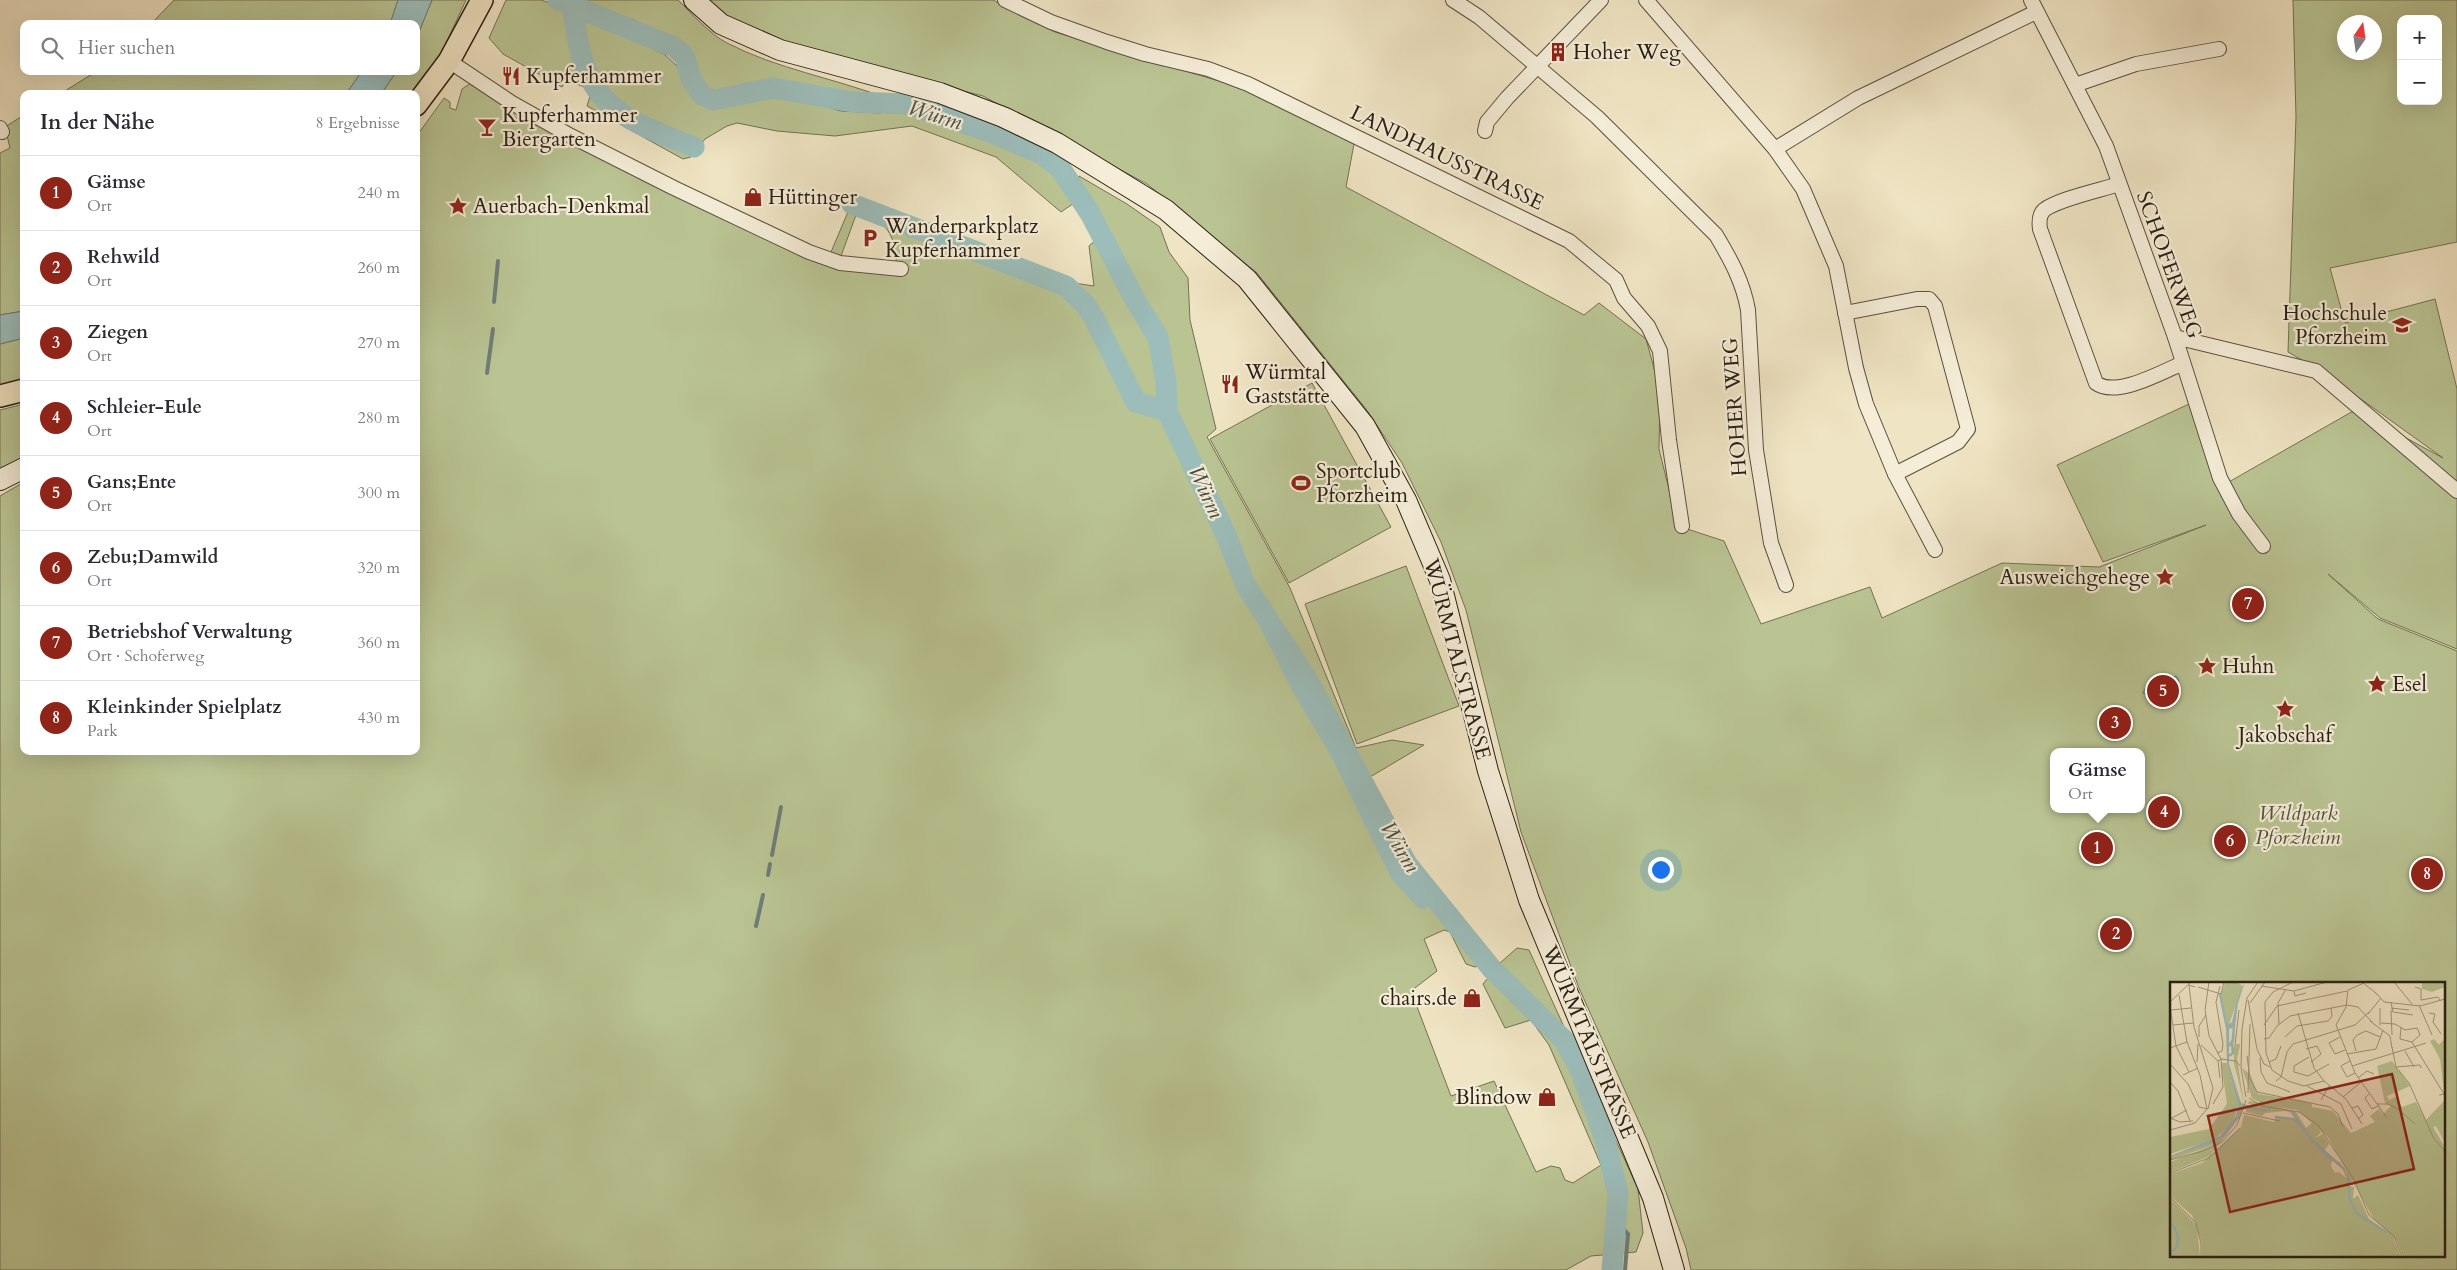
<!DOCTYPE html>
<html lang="de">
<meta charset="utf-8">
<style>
body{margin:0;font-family:Cardo,serif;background:#f2f2f3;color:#2b2b33}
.controls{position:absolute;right:15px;top:15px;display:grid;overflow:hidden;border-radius:10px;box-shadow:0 5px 20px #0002}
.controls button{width:45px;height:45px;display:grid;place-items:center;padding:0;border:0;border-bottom:1px solid #e1e1e2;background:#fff;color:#2b2b33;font:25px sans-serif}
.compass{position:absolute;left:2337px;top:15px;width:45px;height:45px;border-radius:50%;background:#fff;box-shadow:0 5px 20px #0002;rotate:13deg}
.you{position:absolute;left:1660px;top:869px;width:18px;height:18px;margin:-12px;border:4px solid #fff;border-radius:50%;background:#1a73e8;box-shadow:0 0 0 8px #1a73e833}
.badge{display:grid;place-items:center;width:32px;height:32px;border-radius:50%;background:#8f2418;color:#fff;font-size:16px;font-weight:700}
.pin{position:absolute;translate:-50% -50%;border:2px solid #fff;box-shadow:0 1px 5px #0006}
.popup{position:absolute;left:2050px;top:748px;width:95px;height:65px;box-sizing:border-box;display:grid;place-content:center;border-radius:10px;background:#fff;filter:drop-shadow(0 1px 4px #0005);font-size:16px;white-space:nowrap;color:#7c7c81}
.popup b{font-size:19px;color:#2b2b33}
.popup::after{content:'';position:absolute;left:50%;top:100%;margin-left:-10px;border:10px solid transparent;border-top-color:#fff}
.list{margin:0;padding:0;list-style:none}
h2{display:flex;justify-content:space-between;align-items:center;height:65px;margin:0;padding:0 20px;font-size:21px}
h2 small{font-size:16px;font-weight:400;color:#7c7c81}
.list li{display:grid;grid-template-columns:32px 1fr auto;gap:15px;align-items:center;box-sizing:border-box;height:75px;padding:0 20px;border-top:1px solid #e1e1e2}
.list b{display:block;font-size:19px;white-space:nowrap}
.list p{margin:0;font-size:16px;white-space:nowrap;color:#7c7c81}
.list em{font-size:16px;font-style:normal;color:#7c7c81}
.icon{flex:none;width:28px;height:28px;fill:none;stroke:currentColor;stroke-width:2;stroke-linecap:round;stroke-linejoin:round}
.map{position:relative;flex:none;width:2457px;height:1270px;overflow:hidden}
.search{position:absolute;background:#fff;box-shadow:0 5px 20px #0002;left:20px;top:20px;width:400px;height:55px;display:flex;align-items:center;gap:12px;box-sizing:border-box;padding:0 18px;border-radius:10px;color:#7c7c81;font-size:19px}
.panel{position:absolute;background:#fff;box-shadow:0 5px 20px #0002;left:20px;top:90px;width:400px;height:665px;border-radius:10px}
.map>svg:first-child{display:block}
</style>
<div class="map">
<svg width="2457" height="1270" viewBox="0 0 2457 1270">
<rect width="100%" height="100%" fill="#efe4c3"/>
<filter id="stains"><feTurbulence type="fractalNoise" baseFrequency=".004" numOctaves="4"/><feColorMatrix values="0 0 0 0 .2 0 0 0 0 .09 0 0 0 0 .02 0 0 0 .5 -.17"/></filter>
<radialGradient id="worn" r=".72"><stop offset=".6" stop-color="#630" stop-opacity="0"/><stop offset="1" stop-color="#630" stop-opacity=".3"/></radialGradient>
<g fill="#bac493" stroke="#727254" fill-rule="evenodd">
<polygon points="174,0 398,0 390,24 151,24"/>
<polygon points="432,0 466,0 442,52 415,94 381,94 397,71 416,71 416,39"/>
<polygon points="506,0 541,0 560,6 664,54 677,66 685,85 696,99 711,107 731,105 762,95 783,93 841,111 880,113 905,107 959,125 1031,154 1054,169 1077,201 1061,212 996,157 912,126 835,136 777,131 737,123 727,126 705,139 691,157 683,159 587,106 592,90 566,80 562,87 503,54 489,38"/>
<path d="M565,0H678C691,13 711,35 727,43C777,69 834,78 886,98V101L843,99L777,86L755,87L721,97H711L704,93L693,78L688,57L667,38L634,20L596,6Z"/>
<path d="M705,0H993L1055,32L1249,90L1354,144L1346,187L1584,315L1599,303L1646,339L1660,390L1659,449L1678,526L1724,541L1761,624L1870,587L1882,618L2002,563L2099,567L2206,525L2103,562L2057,465L2189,404L2220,487L2355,410L2443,458L2326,374L2288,352L2296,117L2293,0H2457V242L2330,268L2345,323L2435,299L2457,389V649L2380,618L2328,574L2378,619L2457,651V1270H1691L1686,1248L1648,1142L1579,988L1521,832L1466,610L1441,542L1402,463L1366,409L1257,273L1147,184L983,96L826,56L770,39L724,16ZM2401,19H2438V101H2401ZM2344,22H2374V52H2344ZM2053,752H2141V809H2053ZM2171,984H2443V1256H2171Z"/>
<polygon points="97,71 362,71 346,94 60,94"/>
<path d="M474,81L788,246L897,272C895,240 893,220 856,215L841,256L831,252L853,200L863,199L1067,282L1094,286L1089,246L1104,233L1078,183L1079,176L1127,204L1160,227L1169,252L1188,278L1190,320L1216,429L1207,437L1290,588L1356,748L1392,740L1424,745L1365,780L1402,847L1490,961L1475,967L1466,964L1450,932L1444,930L1424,939L1437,971L1411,991L1451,1096L1494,1081L1536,1172L1551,1166L1560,1168L1565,1180L1573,1183L1601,1165L1549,1045L1531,1020L1505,1028L1483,984L1500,963L1517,948L1529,950L1638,1189L1643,1233L1636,1252L1591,1256L1566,1270H0V496L24,482V751H416V137L444,98L450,102V108L456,110L462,89Z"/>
<polygon points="24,115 24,311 0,315 0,153 10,148 5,127"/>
<polygon points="24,338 24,382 0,389 0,344"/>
<polygon points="1312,383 1391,527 1289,583 1210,439"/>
<polygon points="24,404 24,459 0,472 0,410"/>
<polygon points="1406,566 1459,706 1357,744 1305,604"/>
</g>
<g fill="#9cbdba" stroke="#6e7e78">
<polygon points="398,0 432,0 416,39 416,24 390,24"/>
<polygon points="362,71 397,71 381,94 346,94"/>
<polygon points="24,311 24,338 0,344 0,315"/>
<polygon points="2176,676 2179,681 2171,689 2163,702 2158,702 2143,693 2146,687"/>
</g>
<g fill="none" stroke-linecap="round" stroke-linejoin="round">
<g stroke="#6e7e78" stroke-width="4">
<polyline points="494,302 498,261"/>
<polyline points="487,373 493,329"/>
<polyline points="772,855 781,807"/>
<polyline points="768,875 770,864"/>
<polyline points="756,926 763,895"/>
<polyline points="1616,1222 1628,1234 1625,1270"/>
</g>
<polyline stroke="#9cbdba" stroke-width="12" points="1246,586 1298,689 1334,749 1397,876 1422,903"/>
<g stroke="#9cbdba" stroke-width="21">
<polyline points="558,0 674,47 685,57 691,79 702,95 713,100 773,88 853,102 909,104 990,132 1042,154 1061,169 1091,215 1135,300 1158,337 1166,382 1167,411 1226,535 1246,586 1306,677 1407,864 1492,969 1565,1041 1581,1072 1605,1139 1618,1194 1612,1270"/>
<path d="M572,5C576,28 578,54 589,76C608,117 654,131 694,147"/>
<polyline points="852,204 1066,286 1084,303 1093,316 1136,402 1167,411"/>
</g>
<g stroke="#5b5140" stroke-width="16">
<g id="street">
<polyline points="1005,0 1051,22 1107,42 1145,54 1208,69 1248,84 1569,241 1616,280 1624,298 1648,326 1660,351 1669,440 1682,526"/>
<path d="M1453,0L1479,17L1597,117L1716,235C1731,260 1743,282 1748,310L1756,450L1771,543L1786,585"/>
<polyline points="1646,0 1775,149 1803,189 1836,266 1856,368 1866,404 1895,474 1935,550"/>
<polyline points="2031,0 2106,146 2175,337 2220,478 2239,514 2263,546"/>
<polyline points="449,61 512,103 571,136 674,188 809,252 840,263 901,269"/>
<polyline points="2075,85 2136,64 2219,49"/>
<polyline points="0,128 2,132"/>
<polyline points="1485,131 1487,122 1507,98 1601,0"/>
<polyline points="1775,149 1858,98 2036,12"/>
<path d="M2119,184C2101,190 2058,199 2044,210C2039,215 2039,222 2040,229L2096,383C2116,398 2162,372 2183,363"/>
<polyline points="1845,313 1917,299 1929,299 1935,306 1968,429 1958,442 1895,474"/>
<polyline points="2175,337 2316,371 2457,491"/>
</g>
</g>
<g stroke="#2a2014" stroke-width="22">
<g id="secondary">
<polyline points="694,0 721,24 780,50 940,93 1003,117 1057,143 1166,210 1247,279 1365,426 1406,500 1440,580 1488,771 1529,900 1653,1198 1674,1270"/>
<polyline points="0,480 24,468"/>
</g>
</g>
<g stroke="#2a2014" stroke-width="24">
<g id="primary">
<polyline points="416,105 449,61 482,0"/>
<polyline points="0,396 24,390"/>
</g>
</g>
<use href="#street" stroke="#f5edd8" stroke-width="14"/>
<use href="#secondary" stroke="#f5edd8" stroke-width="20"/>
<use href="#primary" stroke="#efe4c3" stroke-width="21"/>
</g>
<defs>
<g id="building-bare" transform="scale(1.5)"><path d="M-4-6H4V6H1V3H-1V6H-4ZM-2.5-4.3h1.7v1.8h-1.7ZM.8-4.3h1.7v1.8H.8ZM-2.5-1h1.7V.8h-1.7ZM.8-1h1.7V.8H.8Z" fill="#8f2418" stroke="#f5edd8" stroke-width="2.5" paint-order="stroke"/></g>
<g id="restaurant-bare" transform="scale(1.5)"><path d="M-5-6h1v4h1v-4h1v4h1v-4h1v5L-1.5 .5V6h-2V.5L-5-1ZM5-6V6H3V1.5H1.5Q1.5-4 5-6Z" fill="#8f2418" stroke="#f5edd8" stroke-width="2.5" paint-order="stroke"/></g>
<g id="bar-bare" transform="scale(1.5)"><path d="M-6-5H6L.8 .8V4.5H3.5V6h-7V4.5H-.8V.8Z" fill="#8f2418" stroke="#f5edd8" stroke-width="2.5" paint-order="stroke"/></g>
<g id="shop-bare" transform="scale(1.5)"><path d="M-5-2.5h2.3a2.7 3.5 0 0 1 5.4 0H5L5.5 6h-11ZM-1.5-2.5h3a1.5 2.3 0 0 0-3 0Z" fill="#8f2418" stroke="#f5edd8" stroke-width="2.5" paint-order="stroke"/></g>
<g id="sight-bare" transform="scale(1.5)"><path d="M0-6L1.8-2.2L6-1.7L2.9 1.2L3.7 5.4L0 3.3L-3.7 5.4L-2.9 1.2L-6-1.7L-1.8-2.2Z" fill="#8f2418" stroke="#f5edd8" stroke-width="2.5" paint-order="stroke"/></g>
<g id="parking-bare" transform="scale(1.5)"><path d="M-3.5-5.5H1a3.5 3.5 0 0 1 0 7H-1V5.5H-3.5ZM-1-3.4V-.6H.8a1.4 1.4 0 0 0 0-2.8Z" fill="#8f2418" stroke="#f5edd8" stroke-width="2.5" paint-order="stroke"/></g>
<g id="university-bare" transform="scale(1.5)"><path d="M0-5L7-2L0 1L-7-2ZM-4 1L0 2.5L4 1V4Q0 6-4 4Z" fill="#8f2418" stroke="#f5edd8" stroke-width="2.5" paint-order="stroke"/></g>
<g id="stadium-bare" transform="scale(1.5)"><path d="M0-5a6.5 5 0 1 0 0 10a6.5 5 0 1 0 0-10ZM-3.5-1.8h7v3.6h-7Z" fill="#8f2418" stroke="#f5edd8" stroke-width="2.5" paint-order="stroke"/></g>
</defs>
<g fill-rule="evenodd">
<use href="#building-bare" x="1558" y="52"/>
<use href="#restaurant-bare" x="511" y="76"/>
<use href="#bar-bare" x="487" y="127"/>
<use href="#shop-bare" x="753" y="197"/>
<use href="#sight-bare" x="458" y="206"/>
<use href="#parking-bare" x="870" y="238"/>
<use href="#university-bare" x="2402" y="325"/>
<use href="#restaurant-bare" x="1230" y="384"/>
<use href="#stadium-bare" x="1301" y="483"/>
<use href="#sight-bare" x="2165" y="577"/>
<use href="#sight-bare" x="2207" y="666"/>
<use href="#sight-bare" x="2377" y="684"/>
<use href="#sight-bare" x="2285" y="709"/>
<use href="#shop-bare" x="1472" y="998"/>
<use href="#shop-bare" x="1547" y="1097"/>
</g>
<g text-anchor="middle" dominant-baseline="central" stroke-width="4.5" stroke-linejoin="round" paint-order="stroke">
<g font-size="21" fill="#2a2014" stroke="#f5edd8" text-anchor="start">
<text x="1573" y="52">Hoher Weg</text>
<text x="526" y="76">Kupferhammer</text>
<text x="502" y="115">Kupferhammer<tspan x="502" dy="24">Biergarten</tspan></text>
<text x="768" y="197">Hüttinger</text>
<text x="473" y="206">Auerbach-Denkmal</text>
<text x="885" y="226">Wanderparkplatz<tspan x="885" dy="24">Kupferhammer</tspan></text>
<text x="2387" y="313" text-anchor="end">Hochschule<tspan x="2387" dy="24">Pforzheim</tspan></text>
<text x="1245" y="372">Würmtal<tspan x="1245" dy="24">Gaststätte</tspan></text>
<text x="1316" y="471">Sportclub<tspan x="1316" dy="24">Pforzheim</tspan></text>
<text x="2150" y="577" text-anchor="end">Ausweichgehege</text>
<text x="2222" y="666">Huhn</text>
<text x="2392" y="684">Esel</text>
<text x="2285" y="735" text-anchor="middle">Jakobschaf</text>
<text x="1457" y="998" text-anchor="end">chairs.de</text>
<text x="1532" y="1097" text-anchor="end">Blindow</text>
</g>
<g font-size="21" fill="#2a2014" stroke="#f5edd8">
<text transform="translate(1447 158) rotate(26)">LANDHAUSSTRASSE</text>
<text transform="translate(2169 265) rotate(70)">SCHOFERWEG</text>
<text transform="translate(1735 407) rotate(-94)">HOHER WEG</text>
<text transform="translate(1457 659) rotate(75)">WÜRMTALSTRASSE</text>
<text transform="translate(1589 1042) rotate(67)">WÜRMTALSTRASSE</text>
</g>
<g font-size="21" font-style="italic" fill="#55513a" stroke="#f5edd8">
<text x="2298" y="813">Wildpark<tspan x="2298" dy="24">Pforzheim</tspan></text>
</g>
<g font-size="22" font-style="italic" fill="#4c4f46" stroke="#f5edd8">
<text transform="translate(935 115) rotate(17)">Würm</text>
<text transform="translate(1206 492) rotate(65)">Würm</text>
<text transform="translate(1400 847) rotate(59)">Würm</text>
</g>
</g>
<g transform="translate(2170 982)">
<rect width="275" height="275" fill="#efe4c3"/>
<path d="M55,0H67L73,4L58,45L51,13ZM248,0H275V5L262,10L252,7V1ZM275,56V115L270,77L260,59L264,57L269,63ZM64,64H70L67,77L74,121L64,81ZM222,79L240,104L217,114L219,118L226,115L232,125L246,120L256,138L275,118V161L266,144L263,145L275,165V275H233L227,259L203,236L158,155L127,128L96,124L82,116L72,86L80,92L88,112L133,119L142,122V125L163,129L181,151L205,140L200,134L209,127L213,132L221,124L215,121L207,84ZM51,81H57L68,123L63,140L45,157L0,172V155L39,147L57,122ZM80,119L126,130L136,146L143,140L151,150L145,156L153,152L159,162L154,169L166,181L162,179L161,184L165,191L169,190L176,196L172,186L166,182L169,179L181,195L182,200L177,203L184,205L183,217L188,213L199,237L222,253L231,275H32V260L22,233L0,214V192L32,181L71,145L74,133L104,140L106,134L125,137L123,131L115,129L95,131L92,134L76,130V125L82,123L77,121ZM70,123L73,124L70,135L40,174L0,190V180L49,161L0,178V174L52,156L67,138ZM0,216L27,244L30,275H0Z" fill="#bac493"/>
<path d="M75,0L68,21L65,45L59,47V82L71,121L67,138L55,154L40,162L0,174L50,154L66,134L68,123L57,81L56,44L62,40L68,14Z" fill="#9cbdba"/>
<path fill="none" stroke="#9cbdba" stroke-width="2.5" d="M50,12L57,46M59,64L63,58L64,42M59,74L63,71L62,60M70,122L93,129L100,127M121,129L141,157L175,188M105,135L123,137L132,145M141,157L160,177M178,193L180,218L186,231L216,250M0,238L8,253L7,264L0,273"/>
<path fill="none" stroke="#a0967d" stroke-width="1" d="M39,0L35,28L39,54L51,77L66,79L70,84M123,0L103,10L95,20L96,71L102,88L118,99L134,104L154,99M192,0L207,12M224,0L242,22M194,1L178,8L176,25L166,43L185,91L217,136M91,4L124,9L157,0M28,5L51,12L54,0M245,5L251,7V18L268,15L270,18M124,9L125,14L136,11M205,10L214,20L250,24L275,17M78,18L87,67L94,82L100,85M0,20L21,0M221,20L223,30L243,33M80,21L95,0M249,23L262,53M0,24L6,64L19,90M221,26L239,28M1,28L21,26M69,28L65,63H70M221,28L222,53M128,31L144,86L154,99L176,117L192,142M259,31L265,32L263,40L271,52M198,32L211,16M200,39L220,54L222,66M211,41L225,42L235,48L247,46L250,53L242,60M109,42L108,21L116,7M3,43L23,41M94,43L107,24L177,9M210,43V26M231,45L230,57L242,60L274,112L269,113M29,55V44L36,33M115,55L127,44L158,39L162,34L161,26M170,55L159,61L165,72L175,68M94,57L99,56L107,44L120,34L177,23L188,25L202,40M31,63L48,79L51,77M222,65L226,85L239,101L264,157L275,169M0,66L17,60M136,67L147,64L151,72L141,80M186,69L183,58L187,53L196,49L210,55M235,69L244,85M47,71L52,69L53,62L46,20L50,4M177,72L206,67L213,48M77,74L80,97L87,110L160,125L168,132L173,145M139,75L124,84V90L138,94L159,82M90,76L91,90L97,101L120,110M48,79L50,96M180,79L171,84L177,95L185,91M27,80L28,62M99,80L106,77L111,64M0,82L18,102L29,125L38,127L43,106L24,45L19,3L25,5M182,84L256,61M226,85L250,83L251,86M13,93L28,86M188,96L197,89L204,92M106,99L111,95L117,70L123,62L185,43L199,30M0,100L8,109L20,139M137,104L171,122L182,147M78,111L80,42M200,111L195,116L202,127L208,124M76,115L71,86L72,47L77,16L88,0M173,115L191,100M79,116L92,124L129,130L148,143L183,196L199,233L224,254L232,275M151,118L159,104M43,122L53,105L51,77M207,122H218L228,127L245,142M182,126L188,124L193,133L188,137M73,131L110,139M0,136L10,140L23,139M0,137L17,128M0,148L25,141L37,127L30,93L17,60L9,13M0,178L33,169L52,160L67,143L76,118M0,191L39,176L70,146M0,215L26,241L31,261V275"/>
<path fill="#8f2418" fill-opacity="0.15" stroke="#8f2418" stroke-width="2.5" d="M222,92L244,187L60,230L38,134Z"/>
<rect width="275" height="275" fill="none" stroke="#2a2014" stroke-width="2.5"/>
</g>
<rect width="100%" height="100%" filter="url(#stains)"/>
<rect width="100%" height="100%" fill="url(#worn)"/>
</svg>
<div class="controls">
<button>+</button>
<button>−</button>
</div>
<svg class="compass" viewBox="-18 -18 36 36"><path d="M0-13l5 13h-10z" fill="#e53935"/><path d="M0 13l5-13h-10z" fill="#7c7c81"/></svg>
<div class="you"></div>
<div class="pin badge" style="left:2097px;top:848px">1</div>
<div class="popup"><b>Gämse</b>Ort</div>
<div class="pin badge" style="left:2116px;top:934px">2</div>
<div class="pin badge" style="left:2115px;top:723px">3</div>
<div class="pin badge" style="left:2164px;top:812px">4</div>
<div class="pin badge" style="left:2163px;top:691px">5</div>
<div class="pin badge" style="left:2230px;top:841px">6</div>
<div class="pin badge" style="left:2248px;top:604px">7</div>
<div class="pin badge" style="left:2427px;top:874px">8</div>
<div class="search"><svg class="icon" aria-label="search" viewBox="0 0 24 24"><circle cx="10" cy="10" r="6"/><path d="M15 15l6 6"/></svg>Hier suchen</div>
<section class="panel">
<h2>In der Nähe<small>8 Ergebnisse</small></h2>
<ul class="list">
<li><span class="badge">1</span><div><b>Gämse</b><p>Ort</p></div><em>240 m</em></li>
<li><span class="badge">2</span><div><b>Rehwild</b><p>Ort</p></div><em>260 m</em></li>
<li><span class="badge">3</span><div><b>Ziegen</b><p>Ort</p></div><em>270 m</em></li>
<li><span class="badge">4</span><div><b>Schleier-Eule</b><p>Ort</p></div><em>280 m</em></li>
<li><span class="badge">5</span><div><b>Gans;Ente</b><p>Ort</p></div><em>300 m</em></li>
<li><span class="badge">6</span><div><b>Zebu;Damwild</b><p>Ort</p></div><em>320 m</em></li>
<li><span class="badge">7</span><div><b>Betriebshof Verwaltung</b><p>Ort · Schoferweg</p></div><em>360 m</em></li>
<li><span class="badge">8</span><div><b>Kleinkinder Spielplatz</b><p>Park</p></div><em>430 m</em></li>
</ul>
</section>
</div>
